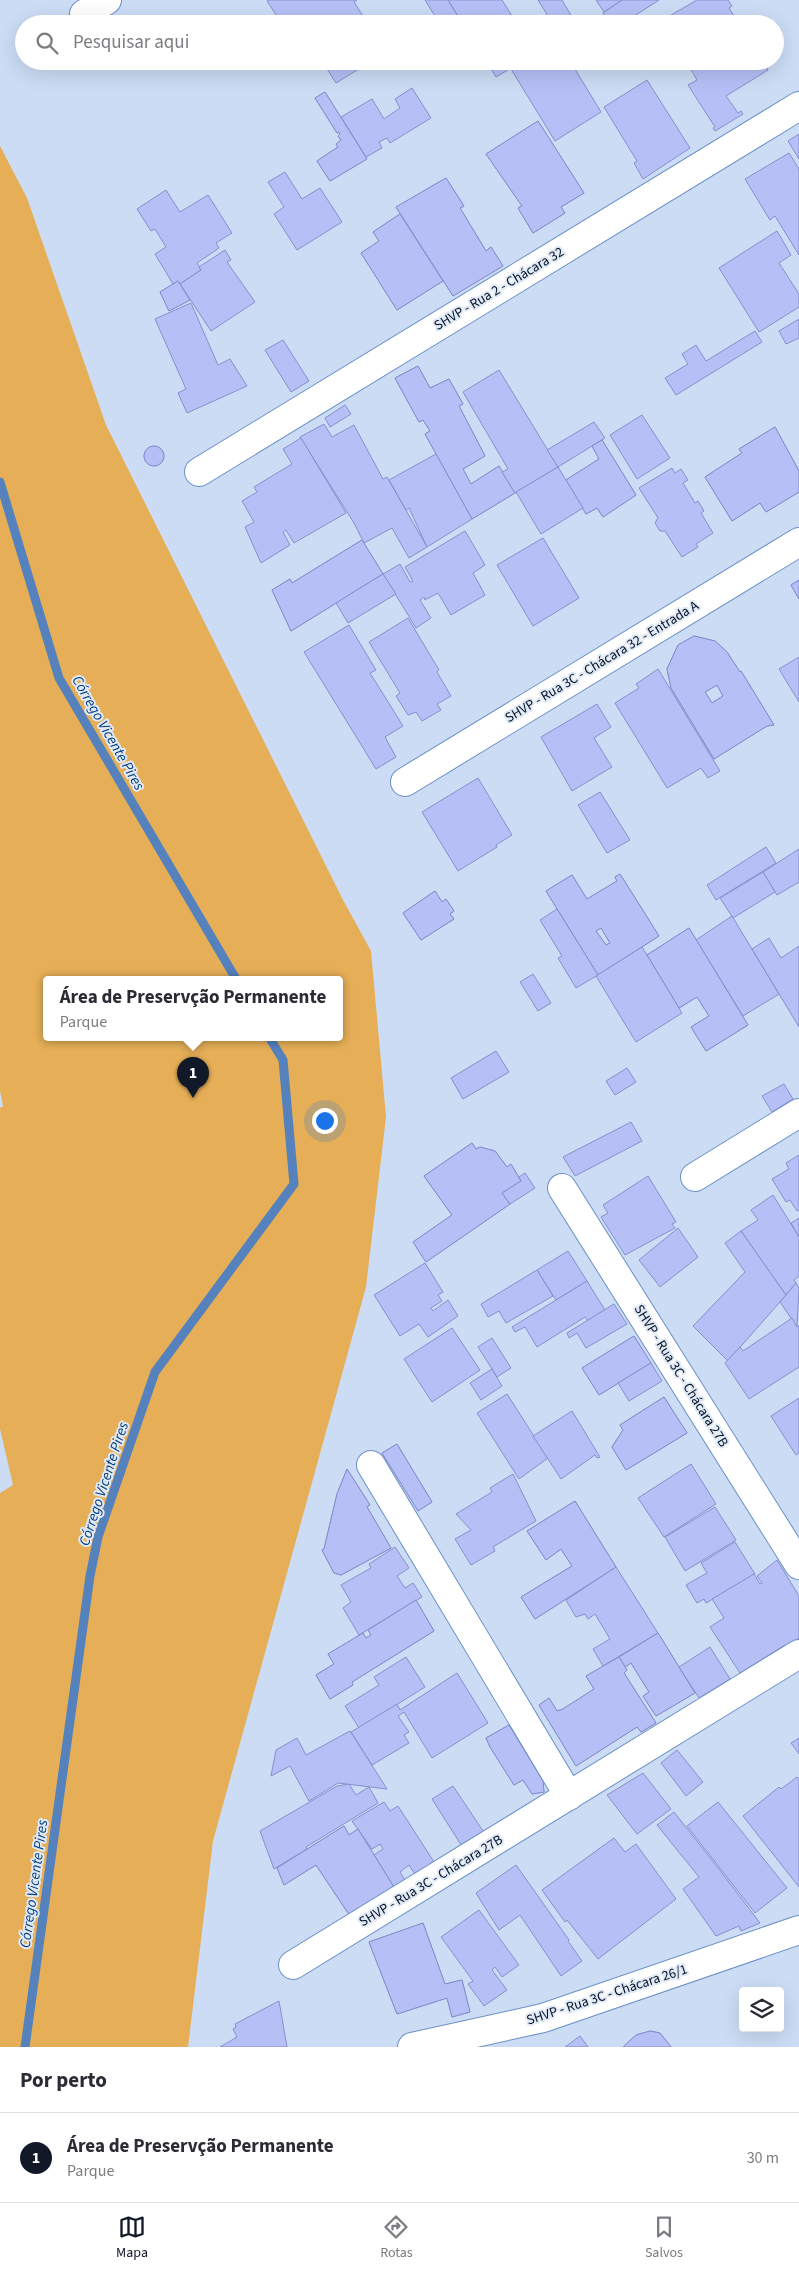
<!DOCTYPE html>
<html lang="pt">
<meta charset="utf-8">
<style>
body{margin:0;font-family:"Source Sans 3",sans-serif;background:#f2f2f3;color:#2b2b33}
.controls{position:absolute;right:15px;bottom:15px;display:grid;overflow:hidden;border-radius:5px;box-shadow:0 5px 20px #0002}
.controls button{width:45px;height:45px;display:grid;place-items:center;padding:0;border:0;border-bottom:1px solid #e1e1e2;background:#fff;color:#2b2b33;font:25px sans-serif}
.you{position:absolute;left:324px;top:1120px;width:18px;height:18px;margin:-12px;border:4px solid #fff;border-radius:50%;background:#1a73e8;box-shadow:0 0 0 8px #1a73e833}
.badge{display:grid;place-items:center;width:32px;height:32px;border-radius:50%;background:#111827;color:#fff;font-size:16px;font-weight:700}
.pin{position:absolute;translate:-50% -41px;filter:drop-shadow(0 1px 2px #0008)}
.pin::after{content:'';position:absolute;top:26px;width:18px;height:15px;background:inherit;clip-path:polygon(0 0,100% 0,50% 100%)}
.popup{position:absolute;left:43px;top:976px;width:300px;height:65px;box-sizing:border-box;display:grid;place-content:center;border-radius:5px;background:#fff;filter:drop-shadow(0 1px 4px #0005);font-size:16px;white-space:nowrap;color:#7c7c81}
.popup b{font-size:19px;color:#2b2b33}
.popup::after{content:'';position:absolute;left:50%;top:100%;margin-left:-10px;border:10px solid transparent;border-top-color:#fff}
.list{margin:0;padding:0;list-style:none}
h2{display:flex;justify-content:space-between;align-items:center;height:65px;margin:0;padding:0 20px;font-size:21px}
h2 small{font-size:16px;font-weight:400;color:#7c7c81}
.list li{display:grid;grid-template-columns:32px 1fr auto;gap:15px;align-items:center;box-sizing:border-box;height:90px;padding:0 20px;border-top:1px solid #e1e1e2}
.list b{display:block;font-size:19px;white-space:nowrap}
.list p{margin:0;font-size:16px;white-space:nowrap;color:#7c7c81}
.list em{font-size:16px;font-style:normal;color:#7c7c81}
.icon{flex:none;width:28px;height:28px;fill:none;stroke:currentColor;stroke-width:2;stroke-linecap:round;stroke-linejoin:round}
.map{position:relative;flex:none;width:799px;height:2047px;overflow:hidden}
.search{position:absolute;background:#fff;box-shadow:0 5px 20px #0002;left:15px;right:15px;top:15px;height:55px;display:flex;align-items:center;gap:12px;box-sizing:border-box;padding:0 18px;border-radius:28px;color:#7c7c81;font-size:19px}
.sheet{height:155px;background:#fff}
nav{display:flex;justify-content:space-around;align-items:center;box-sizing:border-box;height:70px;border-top:1px solid #e1e1e2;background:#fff;font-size:14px;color:#7c7c81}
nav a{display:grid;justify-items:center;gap:2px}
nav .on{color:#111827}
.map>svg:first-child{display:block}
</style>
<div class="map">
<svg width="799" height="2047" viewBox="0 0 799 2047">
<rect width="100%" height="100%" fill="#cbdcf4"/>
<path fill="#e5ae57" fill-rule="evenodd" d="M0,146L27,198L106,425L343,900L371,951L386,1117L366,1287L213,1841L188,2047H0V1493L13,1485L0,1429V1108L3,1106L0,1091ZM47,979H339V1037H47Z"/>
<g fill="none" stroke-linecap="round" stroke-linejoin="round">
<g stroke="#5581bd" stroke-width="9">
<polyline points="0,482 59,678 236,979"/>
<polyline points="25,2047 90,1576 98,1537 155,1372 294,1184 283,1060 269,1037"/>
</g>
</g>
<g fill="#b7c0f6" stroke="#858fcd" fill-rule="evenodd">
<polygon points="269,0 357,0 354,2 368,24 282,24 267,1"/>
<polygon points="425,0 448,0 463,24 440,24"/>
<polygon points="448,0 502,0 517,24 463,24"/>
<polygon points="538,0 562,0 576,24 553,24"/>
<polygon points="596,0 622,0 604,12"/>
<polygon points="622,0 659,0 622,24 610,24 603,13"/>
<polygon points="697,0 728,0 732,6 729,8 739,24 677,24 671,15"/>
<polygon points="322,61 372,61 336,83"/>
<polygon points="486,61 523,61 496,77"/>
<polygon points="523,61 570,61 601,112 555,141 511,69"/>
<polygon points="686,61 763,61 768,70 726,96 738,113 741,111 743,114 715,131 713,128 715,127 688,85 697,80"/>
<polygon points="647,80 690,148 643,179 634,163 637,161 604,107"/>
<polygon points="412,88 431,118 390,143 387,138 379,142 382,148 366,157 341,117 372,99 384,119 400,108 395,99"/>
<polygon points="325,92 367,159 330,181 317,161 338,147 336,144 341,140 338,136 340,134 339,132 337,133 315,98"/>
<polygon points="325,92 367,159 330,181 317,161 338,147 336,144 341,140 338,136 340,134 339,132 337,133 315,98"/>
<polygon points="538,121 584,193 561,207 565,213 533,233 518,208 522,206 486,154"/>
<polygon points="538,121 584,193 561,207 565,213 533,233 518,208 522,206 486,154"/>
<polygon points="799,134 799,159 788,141"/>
<polygon points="789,153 799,169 799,255 775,216 770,220 745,179"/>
<polygon points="285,172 302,199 320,188 342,222 297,250 274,214 284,207 268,182"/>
<polygon points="446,178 464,206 460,208 486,251 491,247 503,266 453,296 396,207"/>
<polygon points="446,178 464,206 460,208 486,251 491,247 503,266 453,296 396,207"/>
<polygon points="166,190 180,212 208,195 232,233 216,243 219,248 197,263 201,270 180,284 178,281 173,284 155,254 166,247 155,229 151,231 137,209"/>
<polygon points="400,214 443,281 397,310 361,253 379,241 373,232"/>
<polygon points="400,214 443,281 397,310 361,253 379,241 373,232"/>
<polygon points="777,231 791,255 779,263 799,294 799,307 759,332 719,268"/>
<polygon points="225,250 231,260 227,262 255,302 211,331 180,284 201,270 199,267"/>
<polygon points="178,281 190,300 169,311 160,292"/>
<polygon points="178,281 190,300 169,311 160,292"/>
<polygon points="191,303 218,365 230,359 247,386 187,413 178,393 186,389 155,319"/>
<polygon points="799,319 799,338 786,344 779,331"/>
<polygon points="755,331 762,342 676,395 665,378 688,364 682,354 696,345 706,361"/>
<polygon points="283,340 309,381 291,392 265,350"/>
<polygon points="418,366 430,388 449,379 463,404 459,406 485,456 463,469 471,484 499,466 515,493 472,519 425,434 430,431 427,426 423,420 419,422 395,378"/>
<polygon points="418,366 430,388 449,379 463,404 459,406 485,456 463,469 471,484 499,466 515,493 472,519 425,434 430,431 427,426 423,420 419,422 395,378"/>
<polygon points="499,370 558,467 515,493 502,472 508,469 463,392"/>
<polygon points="345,405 351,414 330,427 325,418"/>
<polygon points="642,415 670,458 637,479 610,435"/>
<polygon points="594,422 605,438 558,467 547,450"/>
<polygon points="324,424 332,437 354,425 383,479 387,477 427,547 409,558 392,528 364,543 354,523 300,437"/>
<polygon points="775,427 799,471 799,492 766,512 760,503 732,521 705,477 742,453 739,449"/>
<polygon points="775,427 799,471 799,492 766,512 760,503 732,521 705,477 742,453 739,449"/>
<polygon points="301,438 346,513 294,543 286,530 283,532 290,545 261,563 245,527 254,522 242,501 257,492 254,487 292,464 283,449"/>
<polygon points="602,440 636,495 603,517 597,508 586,514 566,480 599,459 592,446"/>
<polygon points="602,440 636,495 603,517 597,508 586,514 566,480 599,459 592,446"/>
<circle cx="154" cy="456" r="10"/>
<circle cx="154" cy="456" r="10"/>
<polygon points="436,454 472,519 427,547 409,508 406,510 389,480"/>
<polygon points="558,467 583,508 541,534 516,492"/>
<polygon points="672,468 675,473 681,469 688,480 683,483 695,503 698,501 704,511 701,513 713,533 696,544 698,547 682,557 665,531 660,531 655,523 658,518 639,488"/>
<polygon points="465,531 485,565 473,573 485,595 451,615 438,593 425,600 424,597 420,600 431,618 416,628 383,574 400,564 410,582 413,581 405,567"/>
<polygon points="543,538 579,598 533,626 497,565"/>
<polygon points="362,540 383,574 291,631 272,590 290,579 292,583"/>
<polygon points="362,540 383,574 291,631 272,590 290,579 292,583"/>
<polygon points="383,574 396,594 348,623 336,603"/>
<polygon points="799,580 799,599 791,585"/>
<polygon points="799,580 799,599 791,585"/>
<polygon points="408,618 439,670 437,672 451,696 437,704 441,710 422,721 416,712 408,715 396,696 400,693 369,642"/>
<polygon points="349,625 376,670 370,673 403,726 385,737 396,757 376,769 304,652"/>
<path d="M694,636L715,641L727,652L740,672L741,671L774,725L767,726L714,759L671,688L667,669L678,645ZM717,685L723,696L712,703L705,692Z"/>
<path d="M694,636L715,641L727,652L740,672L741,671L774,725L767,726L714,759L671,688L667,669L678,645ZM717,685L723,696L712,703L705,692Z"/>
<polygon points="799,657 799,702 779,669"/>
<polygon points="658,669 720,771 708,778 701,768 667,788 615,703 639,688 636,684"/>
<polygon points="597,704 611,727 594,738 612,767 572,791 541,737"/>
<polygon points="478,778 512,835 496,845 497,847 458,871 422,812"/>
<polygon points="600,792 630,840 607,853 578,805"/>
<polygon points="766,847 776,863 716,900 707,885"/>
<polygon points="799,849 799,882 777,895 763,872"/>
<polygon points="763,872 775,892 733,918 720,898"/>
<path d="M620,874L659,936L598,975L546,891L572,875L587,899L617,881L615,877ZM601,928L610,943L606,945L596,931Z"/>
<path d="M620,874L659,936L598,975L546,891L572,875L587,899L617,881L615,877ZM601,928L610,943L606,945L596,931Z"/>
<polygon points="435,891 442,902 446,899 454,911 450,914 454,919 421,940 403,913"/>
<polygon points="435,891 442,902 446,899 454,911 450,914 454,919 421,940 403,913"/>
<polygon points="557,909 598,975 576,988 558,958 562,956 540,920"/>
<polygon points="732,916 779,994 743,1016 696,940"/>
<polygon points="689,928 748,1025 706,1051 691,1027 709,1016 697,997 679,1008 647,955"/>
<polygon points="689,928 748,1025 706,1051 691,1027 709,1016 697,997 679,1008 647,955"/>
<polygon points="769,938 781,958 799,946 799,1027 752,949"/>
<polygon points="642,947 682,1013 636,1042 596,976"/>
<polygon points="533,974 551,1003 538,1011 520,982"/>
<polygon points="496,1051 509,1072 463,1099 451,1078"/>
<polygon points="627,1068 636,1082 615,1095 606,1081"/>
<polygon points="784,1084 793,1099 772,1112 762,1096"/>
<polygon points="631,1122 642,1141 575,1176 563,1157"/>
<polygon points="472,1143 476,1149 480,1147 495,1151 507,1167 511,1164 521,1181 502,1193 510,1204 426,1262 413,1242 452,1215 424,1176"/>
<polygon points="472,1143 476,1149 480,1147 495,1151 507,1167 511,1164 521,1181 502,1193 510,1204 426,1262 413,1242 452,1215 424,1176"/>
<polygon points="799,1155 799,1210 797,1211 790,1200 786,1202 772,1179 789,1169 786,1163"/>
<polygon points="525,1173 535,1188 510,1204 502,1193 521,1181 519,1177"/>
<polygon points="648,1176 676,1222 672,1224 675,1228 625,1255 601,1217 608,1213 603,1205"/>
<polygon points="773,1195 799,1237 799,1276 794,1280 796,1283 786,1295 741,1231 758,1220 751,1210"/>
<polygon points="799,1218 799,1237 791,1223"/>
<polygon points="678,1228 698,1257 660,1287 639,1260"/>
<polygon points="741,1231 786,1295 728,1361 693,1326 745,1272 725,1243"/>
<polygon points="568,1251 587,1281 556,1300 537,1270"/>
<polygon points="425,1263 443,1292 438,1295 442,1301 431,1308 433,1311 448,1300 458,1316 428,1337 419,1324 400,1336 374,1295"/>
<polygon points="537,1270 553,1296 506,1323 499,1311 488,1317 481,1304"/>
<polygon points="587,1281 605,1310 588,1321 585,1317 537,1347 525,1327 515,1332 512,1327"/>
<polygon points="796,1283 799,1288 797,1327 780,1302"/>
<polygon points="614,1304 627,1324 586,1348 577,1333 569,1338 567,1333"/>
<polygon points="792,1318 797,1327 799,1326 799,1367 749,1399 725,1363 740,1347 743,1351"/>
<polygon points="452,1328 480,1370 432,1402 404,1359"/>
<polygon points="634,1336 651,1363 599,1395 582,1368"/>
<polygon points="634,1336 651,1363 599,1395 582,1368"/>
<polygon points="492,1338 511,1368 497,1377 478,1347"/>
<polygon points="651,1363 662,1381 629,1401 618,1383"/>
<polygon points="492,1369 502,1386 481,1400 470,1383"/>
<polygon points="507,1394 548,1458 519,1479 477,1413"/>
<polygon points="664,1397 687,1433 626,1470 612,1447 623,1430 620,1425"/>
<polygon points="664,1397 687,1433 626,1470 612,1447 623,1430 620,1425"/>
<polygon points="799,1398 799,1453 796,1455 771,1416"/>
<polygon points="572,1411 600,1457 597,1458 595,1455 561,1479 533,1436"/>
<polygon points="397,1444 432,1502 418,1511 382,1453"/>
<polygon points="397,1444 432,1502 418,1511 382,1453"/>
<polygon points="691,1464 716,1504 664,1537 638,1498"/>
<polygon points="347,1469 370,1505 367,1507 391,1548 341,1575 334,1573 322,1550 324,1549 337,1494"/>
<polygon points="347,1469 370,1505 367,1507 391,1548 341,1575 334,1573 322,1550 324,1549 337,1494"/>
<polygon points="513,1474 536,1521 493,1547 495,1551 471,1565 455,1539 471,1530 456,1514 492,1492 490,1488"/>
<polygon points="575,1501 616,1567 535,1619 521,1597 572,1566 561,1549 546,1560 527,1531"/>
<polygon points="575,1501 616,1567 535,1619 521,1597 572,1566 561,1549 546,1560 527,1531"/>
<polygon points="715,1507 736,1540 685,1571 665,1537"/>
<polygon points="735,1542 755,1574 706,1603 704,1599 697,1603 686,1585 707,1573 701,1563"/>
<polygon points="395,1547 409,1568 397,1576 405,1588 413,1583 422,1597 359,1635 343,1608 351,1602 341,1585 371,1568 369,1564"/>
<polygon points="777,1560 799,1596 799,1638 786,1647 785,1645 740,1673 710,1627 724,1618 712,1599 754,1574 760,1584 762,1583 757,1576"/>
<polygon points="616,1567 658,1633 603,1666 593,1649 610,1639 595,1614 588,1619 585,1614 576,1617 566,1600"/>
<polygon points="416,1600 434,1631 352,1682 353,1685 330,1699 316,1675 334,1664 328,1654 363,1633 366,1638 371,1635 368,1630"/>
<polygon points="416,1600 434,1631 352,1682 353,1685 330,1699 316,1675 334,1664 328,1654 363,1633 366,1638 371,1635 368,1630"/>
<polygon points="658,1633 695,1693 656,1716 643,1696 649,1692 631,1663 625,1667 619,1657"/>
<polygon points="658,1633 695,1693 656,1716 643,1696 649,1692 631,1663 625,1667 619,1657"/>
<polygon points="710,1647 730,1679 699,1698 679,1667"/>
<polygon points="406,1657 425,1687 359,1728 345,1706 379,1685 374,1677"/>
<polygon points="619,1657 627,1670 624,1673 656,1723 641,1732 637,1727 576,1766 539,1705 549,1698 557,1711 563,1709 594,1689 586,1676"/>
<polygon points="619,1657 627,1670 624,1673 656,1723 641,1732 637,1727 576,1766 539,1705 549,1698 557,1711 563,1709 594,1689 586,1676"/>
<polygon points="457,1673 488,1723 432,1758 404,1712 398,1716 409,1732 404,1735 409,1743 372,1765 351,1732 397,1704 400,1710"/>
<polygon points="509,1725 543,1781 544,1792 532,1794 523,1780 514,1785 490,1747 486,1738"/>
<polygon points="509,1725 543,1781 544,1792 532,1794 523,1780 514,1785 490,1747 486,1738"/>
<polygon points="350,1731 387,1789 338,1783 309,1801 290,1766 271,1776 276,1750 297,1738 306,1755"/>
<polygon points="799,1738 799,1754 791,1743"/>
<polygon points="677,1750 703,1782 686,1796 661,1763"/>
<polygon points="643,1773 671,1809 637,1834 607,1795"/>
<polygon points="797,1777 799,1779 799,1887 743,1816 779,1787 781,1789"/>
<polygon points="349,1784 356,1795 369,1787 378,1803 306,1847 307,1849 274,1869 260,1831 337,1786"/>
<polygon points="453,1786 485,1834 463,1848 432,1799"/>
<polygon points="384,1802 390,1811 398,1806 434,1862 415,1874 409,1865 400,1872 407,1884 396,1891 374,1855 383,1849 380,1844 372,1849 352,1821"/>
<polygon points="718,1802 787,1888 755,1913 687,1826"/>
<polygon points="674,1812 722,1873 760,1923 741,1931 739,1926 716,1936 683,1889 699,1877 657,1825"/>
<polygon points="344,1826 349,1835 358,1829 397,1892 352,1919 316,1865 284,1885 277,1868"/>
<polygon points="344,1826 349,1835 358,1829 397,1892 352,1919 316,1865 284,1885 277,1868"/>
<polygon points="614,1838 625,1852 636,1844 676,1899 598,1959 567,1920 565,1922 542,1890"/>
<polygon points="516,1865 569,1940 568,1941 582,1961 561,1976 520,1915 499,1930 476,1893"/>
<polygon points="479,1910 519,1965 502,1977 495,1967 492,1970 507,1990 484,2006 468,1984 473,1981 441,1937"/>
<polygon points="423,1923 445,1984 462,1980 470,2012 452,2017 447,1998 397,2014 369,1942"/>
<polygon points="423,1923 445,1984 462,1980 470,2012 452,2017 447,1998 397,2014 369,1942"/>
<polygon points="279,2001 287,2047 220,2047 237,2037 233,2029 236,2027 235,2024"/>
<polygon points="650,2031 660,2033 671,2047 623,2047 636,2035"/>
<polygon points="650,2031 660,2033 671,2047 623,2047 636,2035"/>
<polygon points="580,2036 588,2047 565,2047"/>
</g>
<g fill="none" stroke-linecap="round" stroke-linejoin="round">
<g stroke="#6990c6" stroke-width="30">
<g id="minor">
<polyline points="84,14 107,0"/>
<polyline points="199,472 799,106"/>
<polyline points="405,782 799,542"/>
<polyline points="695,1177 799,1113"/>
<polyline points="562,1188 799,1565"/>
<polyline points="371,1465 569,1796"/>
<polyline points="293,1965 799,1654"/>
<polyline points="412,2047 543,2018 799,1930"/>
</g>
</g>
<use href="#minor" stroke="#fff" stroke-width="28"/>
</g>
<g text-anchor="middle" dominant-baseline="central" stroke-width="4" stroke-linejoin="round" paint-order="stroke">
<g font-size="14" fill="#051328" stroke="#e0e9f4">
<text transform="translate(499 289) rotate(-31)">SHVP - Rua 2 - Chácara 32</text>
<text transform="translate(602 662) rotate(-31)">SHVP - Rua 3C - Chácara 32 - Entrada A</text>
<text transform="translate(681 1376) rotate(58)">SHVP - Rua 3C - Chácara 27B</text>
<text transform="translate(431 1881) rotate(-31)">SHVP - Rua 3C - Chácara 27B</text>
<text transform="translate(607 1995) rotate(-18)">SHVP - Rua 3C - Chácara 26/1</text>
</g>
<g font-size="15" font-style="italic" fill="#033d80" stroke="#e0e9f4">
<text transform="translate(108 733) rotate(60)">Córrego Vicente Pires</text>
<text transform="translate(104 1484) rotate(-72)">Córrego Vicente Pires</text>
<text transform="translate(34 1884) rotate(-82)">Córrego Vicente Pires</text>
</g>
</g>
</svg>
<div class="controls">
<button><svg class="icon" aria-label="layers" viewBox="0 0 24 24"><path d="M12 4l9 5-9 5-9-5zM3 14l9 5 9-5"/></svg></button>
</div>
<div class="you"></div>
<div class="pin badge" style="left:193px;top:1098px">1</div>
<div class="popup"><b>Área de Preservção Permanente</b>Parque</div>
<div class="search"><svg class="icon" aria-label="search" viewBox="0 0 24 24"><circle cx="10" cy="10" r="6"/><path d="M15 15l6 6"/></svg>Pesquisar aqui</div>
</div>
<section class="sheet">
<h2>Por perto<small></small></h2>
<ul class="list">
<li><span class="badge">1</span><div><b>Área de Preservção Permanente</b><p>Parque</p></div><em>30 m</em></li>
</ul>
</section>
<nav>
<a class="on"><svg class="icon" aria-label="map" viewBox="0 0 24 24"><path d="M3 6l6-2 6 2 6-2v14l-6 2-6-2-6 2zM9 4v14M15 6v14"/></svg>Mapa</a>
<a><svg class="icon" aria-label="directions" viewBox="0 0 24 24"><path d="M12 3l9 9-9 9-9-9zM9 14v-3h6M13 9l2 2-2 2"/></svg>Rotas</a>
<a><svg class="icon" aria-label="saved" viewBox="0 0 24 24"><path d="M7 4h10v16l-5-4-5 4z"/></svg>Salvos</a>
</nav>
